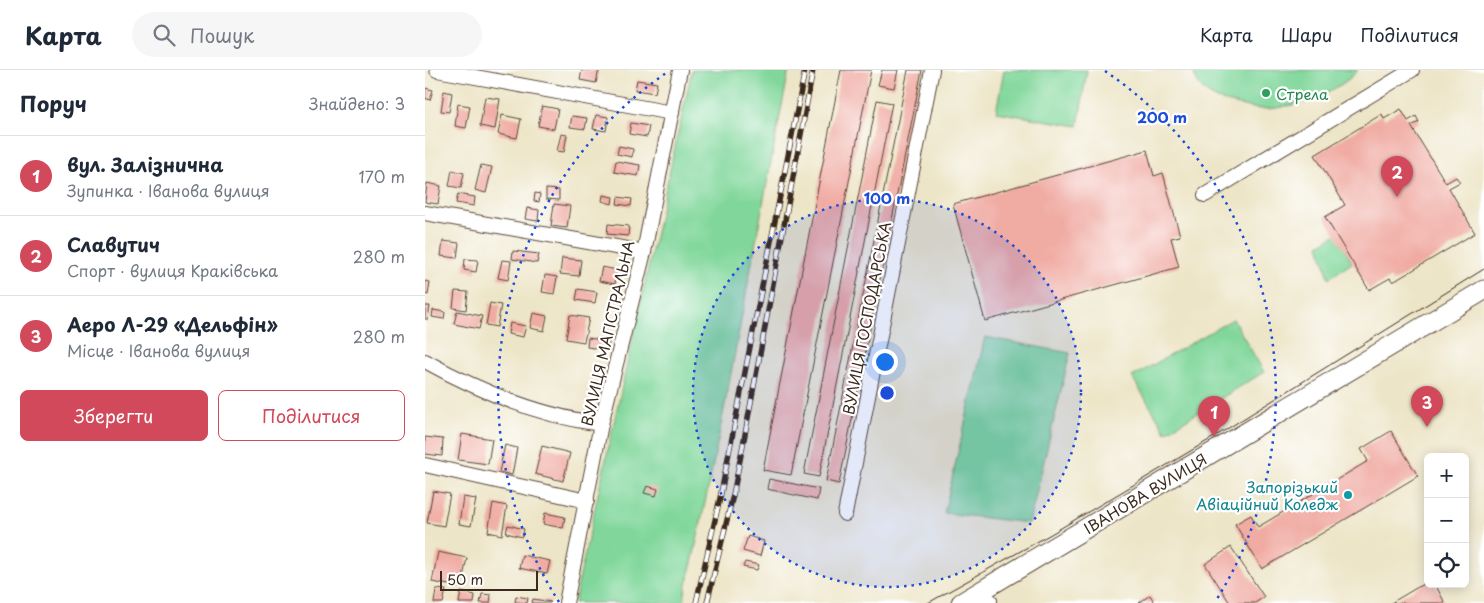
<!DOCTYPE html>
<html lang="uk">
<meta charset="utf-8">
<style>
body{margin:0;font-family:"Playpen Sans",sans-serif;background:#f6f6f7;color:#1f2937}
.controls{position:absolute;right:15px;bottom:15px;display:grid;overflow:hidden;border-radius:8px;box-shadow:0 2px 12px #0003}
.controls button{width:45px;height:45px;display:grid;place-items:center;padding:0;border:0;border-bottom:1px solid #e0e1e3;background:#fff;color:#1f2937;font:25px sans-serif}
.scale{position:absolute;left:15px;bottom:12px;width:98px;box-sizing:border-box;padding-left:5px;border:2px solid #3b2a1e;border-top:0;font-size:14px;line-height:18px;white-space:nowrap;color:#3b2a1e;-webkit-text-stroke:4px #fff;paint-order:stroke}
.you{position:absolute;left:459px;top:291px;width:18px;height:18px;margin:-12px;border:4px solid #fff;border-radius:50%;background:#1a73e8;box-shadow:0 0 0 8px #1a73e833}
.badge{display:grid;place-items:center;width:32px;height:32px;border-radius:50%;background:#d1495b;color:#fff;font-size:16px;font-weight:700}
.pin{position:absolute;translate:-50% -41px;filter:drop-shadow(0 1px 2px #0008)}
.pin::after{content:'';position:absolute;top:26px;width:18px;height:15px;background:inherit;clip-path:polygon(0 0,100% 0,50% 100%)}
.list{margin:0;padding:0;list-style:none}
h2{display:flex;justify-content:space-between;align-items:center;height:65px;margin:0;padding:0 20px;font-size:21px}
h2 small{font-size:16px;font-weight:400;color:#747a83}
.list li{display:grid;grid-template-columns:32px 1fr auto;gap:15px;align-items:center;box-sizing:border-box;height:80px;padding:0 20px;border-top:1px solid #e0e1e3}
.list b{display:block;font-size:19px;white-space:nowrap}
.list p{margin:0;font-size:16px;white-space:nowrap;color:#747a83}
.list em{font-size:16px;font-style:normal;color:#747a83}
.actions{display:flex;gap:10px;padding:15px 20px}
.actions a{flex:1;padding:11px 0;border:1px solid #d1495b;border-radius:8px;text-align:center;font-size:18px;color:#d1495b}
.actions .main{background:#d1495b;color:#fff}
.icon{flex:none;width:28px;height:28px;fill:none;stroke:currentColor;stroke-width:2;stroke-linecap:round;stroke-linejoin:round}
.map{position:relative;flex:none;width:1059px;height:533px;overflow:hidden}
header{display:flex;align-items:center;gap:30px;box-sizing:border-box;height:70px;padding:0 25px;background:#fff;border-bottom:1px solid #e0e1e3}
header strong{font-size:24px}
nav{display:flex;gap:28px;margin-inline-start:auto;font-size:18px}
.search{width:350px;height:45px;background:#f6f6f7;display:flex;align-items:center;gap:12px;box-sizing:border-box;padding:0 18px;border-radius:28px;color:#747a83;font-size:19px}
main{display:flex}
aside{flex:1;background:#fff}
.map>svg:first-child{display:block}
</style>
<header>
<strong>Карта</strong>
<div class="search"><svg class="icon" aria-label="search" viewBox="0 0 24 24"><circle cx="10" cy="10" r="6"/><path d="M15 15l6 6"/></svg>Пошук</div>
<nav><a>Карта</a><a>Шари</a><a>Поділитися</a></nav>
</header>
<main>
<aside>
<h2>Поруч<small>Знайдено: 3</small></h2>
<ul class="list">
<li><span class="badge">1</span><div><b>вул. Залізнична</b><p>Зупинка · Іванова вулиця</p></div><em>170 m</em></li>
<li><span class="badge">2</span><div><b>Славутич</b><p>Спорт · вулиця Краківська</p></div><em>280 m</em></li>
<li><span class="badge">3</span><div><b>Аеро Л-29 «Дельфін»</b><p>Місце · Іванова вулиця</p></div><em>280 m</em></li>
</ul>
<div class="actions"><a class="main">Зберегти</a><a>Поділитися</a></div>
</aside>
<div class="map">
<svg width="1059" height="533" viewBox="0 0 1059 533">
<rect width="100%" height="100%" fill="#fff"/>
<filter id="ink" filterUnits="userSpaceOnUse"><feTurbulence type="fractalNoise" baseFrequency=".02" numOctaves="2"/><feDisplacementMap in="SourceGraphic" scale="10" xChannelSelector="R" yChannelSelector="G"/><feConvolveMatrix kernelMatrix="1 2 1 2 8 2 1 2 1" color-interpolation-filters="sRGB"/></filter>
<filter id="wash" filterUnits="userSpaceOnUse"><feTurbulence type="fractalNoise" baseFrequency=".0096" numOctaves="4" result="noise"/><feDisplacementMap in="SourceGraphic" scale="20" xChannelSelector="R" yChannelSelector="G"/><feGaussianBlur stdDeviation="1.12" result="paint"/><feColorMatrix in="noise" values="0 0 0 0 0 0 0 0 0 0 0 0 0 0 0 0 0 1.4 0 .05"/><feComposite in="paint" operator="in"/></filter>
<g filter="url(#wash)">
<rect width="100%" height="100%" fill="#ede5c7"/>
<g fill="#81d79b" stroke="#5e805c">
<path d="M267,0H364C328,178 299,357 258,533H149Z"/>
<polygon points="579,0 662,0 653,56 571,42"/>
<path d="M768,0H933C914,23 865,40 835,39C825,38 815,35 805,33C786,28 772,20 768,0Z"/>
<polygon points="912,164 927,193 904,208 894,175"/>
<polygon points="808,249 839,302 741,362 707,307"/>
<polygon points="560,267 645,283 604,453 519,443"/>
</g>
<g id="blocks">
<g fill="#f0aba3">
<polygon points="157,0 174,0 171,13 155,10"/>
<polygon points="416,0 446,0 366,405 338,400"/>
<polygon points="457,0 473,0 469,18 453,15"/>
<polygon points="483,0 497,0 414,414 401,411"/>
<polygon points="212,10 232,13 230,23 210,20"/>
<polygon points="0,18 8,20 5,30 0,28"/>
<polygon points="19,21 27,23 24,42 16,41"/>
<polygon points="60,27 75,29 70,59 55,56"/>
<polygon points="452,30 467,33 394,407 379,404"/>
<polygon points="33,34 45,36 41,58 30,56"/>
<polygon points="117,36 133,39 129,59 113,56"/>
<polygon points="976,39 983,51 991,46 994,52 986,56 1021,113 1031,107 1035,112 1024,118 1050,163 968,212 965,208 944,220 900,147 920,135 890,85 957,44 959,49"/>
<polygon points="77,45 96,49 92,68 73,64"/>
<polygon points="171,45 183,47 181,61 168,59"/>
<polygon points="147,46 162,48 160,59 145,57"/>
<polygon points="206,53 224,56 222,67 204,64"/>
<polygon points="136,64 142,65 139,82 132,81"/>
<polygon points="194,76 208,79 207,87 192,84"/>
<polygon points="722,80 729,106 738,103 755,166 746,168 754,197 560,251 528,134"/>
<polygon points="191,91 215,95 213,106 189,102"/>
<polygon points="56,95 67,97 61,123 50,120"/>
<polygon points="27,100 39,103 36,118 24,116"/>
<polygon points="2,113 16,116 13,134 0,132"/>
<polygon points="121,119 134,120 134,130 121,129"/>
<polygon points="110,123 115,124 114,132 109,131"/>
<polygon points="33,124 50,127 49,136 31,133"/>
<polygon points="178,125 188,127 187,134 177,131"/>
<polygon points="193,127 207,129 206,136 192,134"/>
<polygon points="129,134 145,136 142,158 126,156"/>
<polygon points="102,138 114,140 113,151 100,149"/>
<polygon points="183,154 204,156 203,166 182,164"/>
<polygon points="18,171 34,173 32,188 16,186"/>
<polygon points="88,181 114,184 112,193 87,189"/>
<polygon points="137,188 156,190 154,206 135,204"/>
<polygon points="40,189 53,190 51,202 39,200"/>
<polygon points="77,190 86,191 83,210 73,208"/>
<polygon points="177,197 192,200 190,214 174,211"/>
<polygon points="120,205 132,207 129,224 117,222"/>
<polygon points="0,211 5,212 3,225 0,224"/>
<polygon points="153,219 172,222 170,233 151,230"/>
<polygon points="30,221 43,222 41,240 28,238"/>
<polygon points="65,233 76,235 72,257 61,255"/>
<polygon points="0,236 5,236 3,249 0,249"/>
<polygon points="8,240 20,242 19,249 7,247"/>
<polygon points="32,241 57,246 54,259 29,254"/>
<polygon points="108,243 122,246 119,261 105,258"/>
<polygon points="145,245 164,248 159,272 141,269"/>
<polygon points="85,253 101,256 98,267 83,264"/>
<polygon points="163,268 184,271 183,280 162,277"/>
<polygon points="966,361 993,406 837,499 810,454 826,445 833,457 943,391 936,379"/>
<polygon points="37,364 67,369 63,394 33,390"/>
<polygon points="0,367 18,369 17,386 0,384"/>
<polygon points="80,375 92,378 87,405 74,402"/>
<polygon points="117,376 145,383 138,411 110,404"/>
<polygon points="344,409 394,419 392,430 342,419"/>
<polygon points="222,416 233,419 231,426 219,423"/>
<polygon points="8,421 25,424 19,456 2,453"/>
<polygon points="38,427 51,429 46,456 34,454"/>
<polygon points="68,433 82,436 77,465 63,462"/>
<polygon points="120,443 140,447 138,458 118,454"/>
<polygon points="83,455 99,459 97,467 81,463"/>
<polygon points="323,466 339,471 335,486 318,481"/>
<polygon points="806,477 839,527 830,533 805,533 780,494"/>
<polygon points="13,482 42,488 36,517 7,512"/>
<polygon points="97,485 125,491 122,504 94,498"/>
<polygon points="320,492 334,495 332,500 318,497"/>
<polygon points="1003,511 1003,514 1010,514 1020,533 966,533"/>
<polygon points="11,519 21,520 18,533 9,533"/>
<polygon points="36,522 50,525 49,533 34,533"/>
<polygon points="57,524 66,525 65,533 55,533"/>
<polygon points="725,525 730,533 714,533"/>
<polygon points="91,526 103,528 102,533 90,532"/>
<polygon points="108,529 126,532 125,533 107,533"/>
</g>
</g>
</g>
<g filter="url(#ink)">
<use href="#blocks" fill-opacity="0" stroke="#564637" stroke-width="1"/>
<g fill="none" stroke-linecap="round" stroke-linejoin="round">
<g stroke="#564637" stroke-width="16">
<g id="minor">
<polyline points="12,0 247,43"/>
<polyline points="780,125 987,0"/>
<polyline points="0,143 219,182"/>
<path d="M0,291C54,321 114,346 176,354"/>
<polyline points="0,395 162,431"/>
<polyline points="420,444 507,0"/>
<polyline points="141,533 176,354 219,182 255,0"/>
</g>
</g>
<g stroke="#564637" stroke-width="20">
<polyline id="tertiary" points="562,533 563,531"/>
</g>
<g stroke="#564637" stroke-width="21">
<polyline id="secondary" points="536,533 1059,220"/>
</g>
<use href="#minor" stroke="#fff" stroke-width="14"/>
<use href="#tertiary" stroke="#fff" stroke-width="18"/>
<use href="#secondary" stroke="#fff" stroke-width="19"/>
<polyline stroke="#3b2a1e" stroke-width="1" points="503,533 626,464 789,367 1059,199"/>
<g stroke="#3b2a1e" stroke-width="5.5">
<g id="rail">
<polyline points="271,533 295,428 380,0"/>
<polyline points="282,533 308,425 318,375 388,0"/>
</g>
</g>
<use href="#rail" stroke="#fff" stroke-width="4" stroke-dasharray="11" stroke-linecap="butt"/>
</g>
</g>
<circle cx="462" cy="323" r="194" fill="#1d4ed8" fill-opacity=".12"/>
<g fill="none" stroke="#1d4ed8" stroke-width="2.5" stroke-dasharray="2.5 5">
<circle cx="462" cy="323" r="194"/>
<path d="M134 532A389 389 0 0 1 244 1M680 1A389 389 0 0 1 790 532"/>
</g>
<circle fill="#2e9e5b" stroke="#fff" stroke-width="2" cx="841" cy="23" r="5"/>
<circle fill="#0f9aa8" stroke="#fff" stroke-width="2" cx="923" cy="425" r="5"/>
<g text-anchor="middle" dominant-baseline="central" stroke-width="4.5" stroke-linejoin="round" paint-order="stroke">
<g font-size="15" fill="#27864d" stroke="#fff" text-anchor="start">
<text x="851" y="23">Стрела</text>
</g>
<g font-size="15" fill="#3b2a1e" stroke="#fff">
<text transform="translate(441 248) rotate(-79)">ВУЛИЦЯ ГОСПОДАРСЬКА</text>
<text transform="translate(182 263) rotate(-77)">ВУЛИЦЯ МАГІСТРАЛЬНА</text>
<text transform="translate(720 423) rotate(-31)">ІВАНОВА ВУЛИЦЯ</text>
</g>
<g font-size="15" fill="#0d838f" stroke="#fff" text-anchor="end">
<text x="913" y="416">Запорізький<tspan x="913" dy="17">Авіаційний Коледж</tspan></text>
</g>
</g>
<circle cx="462" cy="323" r="8" fill="#1d4ed8" stroke="#fff" stroke-width="2.5"/>
<g font-size="15" text-anchor="middle" font-weight="bold" fill="#1d4ed8" stroke="#fff" stroke-width="4.5" stroke-linejoin="round" paint-order="stroke">
<text x="737" y="53">200 m</text>
<text x="462" y="134">100 m</text>
</g>
</svg>
<div class="controls">
<button>+</button>
<button>−</button>
<button><svg class="icon" aria-label="locate" viewBox="0 0 24 24"><circle cx="12" cy="12" r="6"/><path d="M12 2v4M12 18v4M2 12h4M18 12h4"/></svg></button>
</div>
<div class="scale">50 m</div>
<div class="you"></div>
<div class="pin badge" style="left:789px;top:367px">1</div>
<div class="pin badge" style="left:972px;top:127px">2</div>
<div class="pin badge" style="left:1002px;top:357px">3</div>
</div>
</main>
